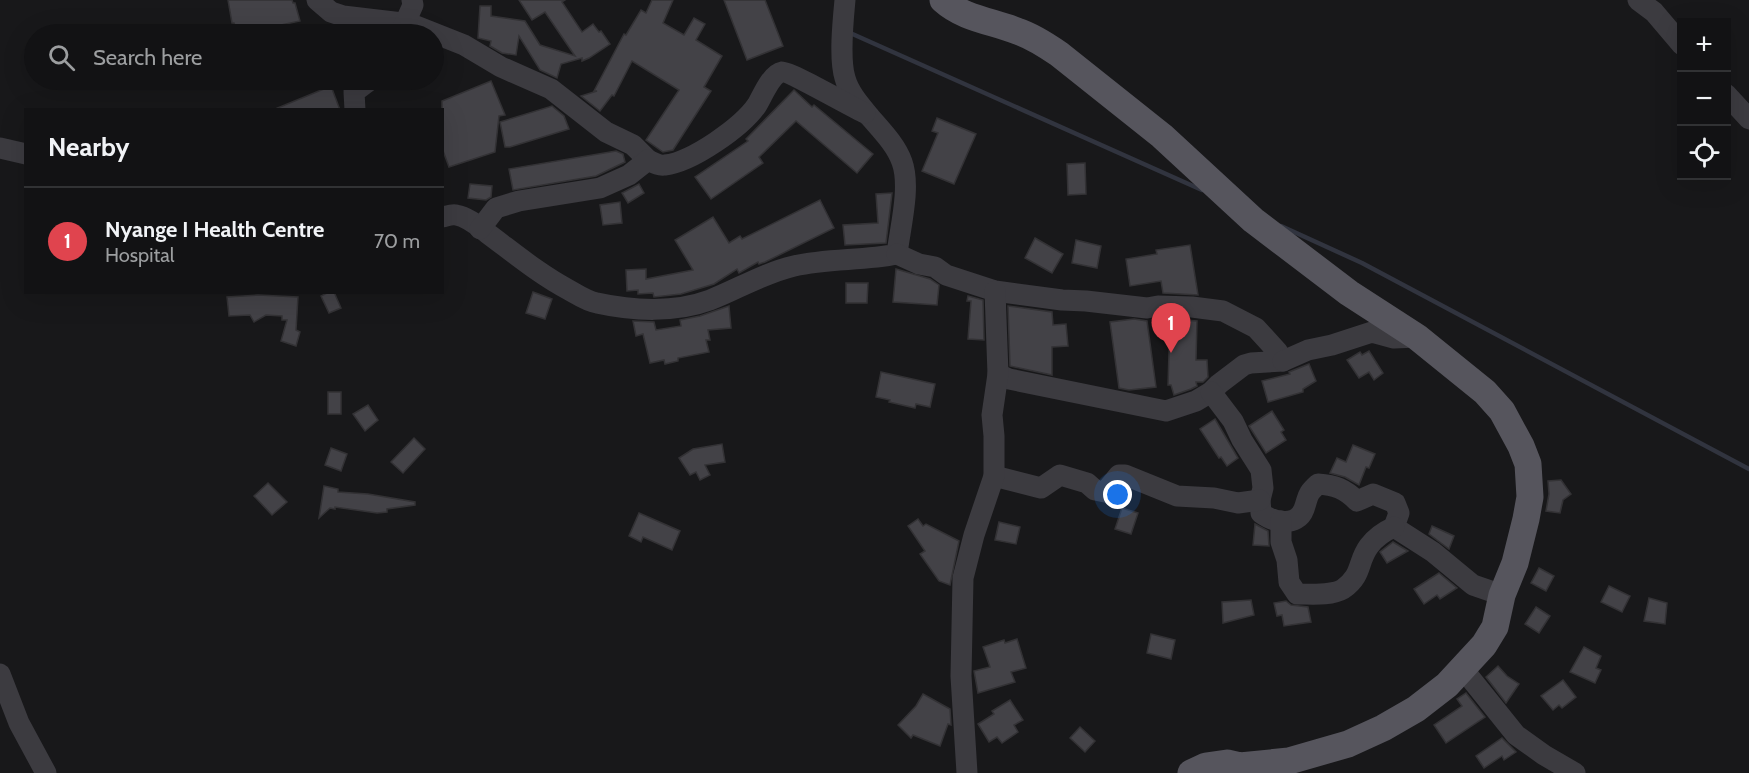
<!DOCTYPE html>
<meta charset="utf-8">
<style>
body{margin:0;font-family:Cabin,sans-serif;background:#1f2022;color:#f1f3f6}
.controls{position:absolute;right:18px;top:18px;display:grid;overflow:hidden;border-radius:0px;box-shadow:0 6px 24px #0002}
.controls button{width:54px;height:54px;display:grid;place-items:center;padding:0;border:0;border-bottom:2px solid #313234;background:#121214;color:#f1f3f6;font:30px sans-serif}
.you{position:absolute;left:1118px;top:495px;width:21px;height:21px;margin:-15px;border:4px solid #fff;border-radius:50%;background:#1a73e8;box-shadow:0 0 0 9px #1a73e833}
.badge{display:grid;place-items:center;width:39px;height:39px;border-radius:50%;background:#8c9099;color:#fff;font-size:20px;font-weight:700}
.pin{position:absolute;translate:-50% -50px;filter:drop-shadow(0 2px 3px #0008)}
.pin::after{content:'';position:absolute;top:32px;width:21px;height:18px;background:inherit;clip-path:polygon(0 0,100% 0,50% 100%)}
.list{margin:0;padding:0;list-style:none}
h2{display:flex;justify-content:space-between;align-items:center;height:78px;margin:0;padding:0 24px;font-size:26px}
h2 small{font-size:20px;font-weight:400;color:#9c9ea0}
.list li{display:grid;grid-template-columns:39px 1fr auto;gap:18px;align-items:center;box-sizing:border-box;height:108px;padding:0 24px;border-top:2px solid #313234}
.list b{display:block;font-size:22px;white-space:nowrap}
.list p{margin:0;font-size:20px;white-space:nowrap;color:#9c9ea0}
.list em{font-size:20px;font-style:normal;color:#9c9ea0}
.icon{flex:none;width:33px;height:33px;fill:none;stroke:currentColor;stroke-width:2;stroke-linecap:round;stroke-linejoin:round}
.map{position:relative;flex:none;width:1749px;height:773px;overflow:hidden}
.search{position:absolute;background:#121214;box-shadow:0 6px 24px #0002;left:24px;top:24px;width:420px;height:66px;display:flex;align-items:center;gap:15px;box-sizing:border-box;padding:0 21px;border-radius:33px;color:#9c9ea0;font-size:22px}
.panel{position:absolute;background:#121214;box-shadow:0 6px 24px #0002;left:24px;top:108px;width:420px;height:186px;border-radius:0px}
.map>svg:first-child{display:block}
</style>
<div class="map">
<svg width="1749" height="773" viewBox="0 0 1749 773">
<rect width="100%" height="100%" fill="#18181a"/>
<g fill="none" stroke-linecap="round" stroke-linejoin="round">
<g stroke="#31343f" stroke-width="4.5">
<polyline points="848,32 1202,190"/>
<polyline points="1281,226 1362,263 1749,469"/>
</g>
</g>
<g fill="#434247" stroke="#333235" stroke-width="1.5">
<polygon points="228,0 292,0 293,3 295,3 300,21 253,31 252,28 238,33 234,23 232,23"/>
<polygon points="519,0 565,0 562,2 582,32 593,24 599,32 601,31 610,44 589,58 582,61 582,58 561,64 557,78 540,70 519,36 516,55 502,53 490,46 491,41 478,38 480,6 491,6 491,16 525,21 540,45 575,56 545,12 532,20"/>
<polygon points="652,0 673,0 663,23 684,35 694,18 705,24 696,40 722,56 704,87 711,91 673,150 663,152 646,140 679,90 632,61 614,96 612,95 600,111 581,96 597,91 594,91 624,34 626,35 641,10 646,13"/>
<polygon points="724,0 765,0 783,46 747,60"/>
<polygon points="491,81 505,115 499,116 495,152 449,167 442,148 442,101"/>
<polygon points="331,86 340,110 275,110 275,109"/>
<polygon points="794,90 812,107 814,105 873,154 857,173 796,121 759,157 763,163 711,199 695,177 748,141 746,139"/>
<polygon points="552,106 564,116 569,129 510,147 505,147 500,122"/>
<polygon points="937,118 976,134 954,184 922,171 938,133 932,131"/>
<polygon points="616,151 623,154 625,162 596,176 513,190 509,169"/>
<polygon points="1085,163 1086,194 1068,195 1067,164"/>
<polygon points="470,184 492,186 491,197 486,200 468,198"/>
<polygon points="639,184 644,193 628,203 622,193"/>
<polygon points="892,193 886,243 845,245 843,225 878,223 876,194"/>
<polygon points="820,200 834,228 765,262 759,264 758,262 739,273 737,269 714,284 681,294 654,297 653,293 638,294 638,290 627,291 626,270 646,269 646,279 693,270 675,240 713,217 729,243 740,236 742,239"/>
<polygon points="620,202 622,223 603,225 600,205"/>
<polygon points="1035,238 1063,254 1052,273 1025,258"/>
<polygon points="1076,240 1101,246 1097,268 1072,263"/>
<polygon points="1190,245 1198,295 1163,293 1161,281 1130,286 1126,259 1157,254 1156,250"/>
<polygon points="896,269 930,279 939,285 937,305 893,302"/>
<polygon points="846,283 868,283 867,303 846,303"/>
<polygon points="329,292 334,292 341,308 329,313 321,296"/>
<polygon points="533,292 552,299 545,319 526,313"/>
<polygon points="258,295 298,297 296,330 300,332 296,346 281,341 287,320 282,320 282,316 266,315 254,322 250,315 229,316 227,297"/>
<polygon points="968,296 983,300 984,340 968,339 971,301 967,301"/>
<polygon points="729,306 731,328 708,330 710,340 706,340 709,352 678,358 678,361 665,364 664,360 650,363 643,334 636,336 633,321 654,322 656,330 681,326 680,320 700,316"/>
<polygon points="1008,306 1052,312 1053,325 1066,324 1068,346 1052,347 1052,375 1010,366"/>
<polygon points="1134,319 1147,321 1156,387 1129,390 1119,388 1110,322"/>
<polygon points="1170,319 1197,321 1196,360 1207,360 1208,377 1203,382 1196,382 1197,386 1191,389 1174,395 1171,385 1168,385"/>
<polygon points="1369,351 1383,373 1374,380 1369,372 1359,378 1347,360 1360,352 1362,355"/>
<polygon points="1309,364 1316,381 1303,389 1303,392 1268,402 1262,381 1290,374 1289,372"/>
<polygon points="881,372 935,384 930,407 916,404 915,408 889,402 890,400 876,397"/>
<rect x="328" y="392" width="13" height="22"/>
<polygon points="368,405 378,420 365,431 353,414"/>
<polygon points="1272,411 1284,430 1281,432 1286,440 1266,453 1249,426"/>
<polygon points="1215,419 1238,458 1227,466 1221,457 1219,458 1200,429"/>
<polygon points="414,438 425,449 403,473 391,462"/>
<polygon points="722,444 725,462 705,465 710,475 700,480 696,472 690,475 679,458 693,449"/>
<polygon points="1353,445 1375,454 1369,468 1366,467 1359,485 1345,477 1330,473 1337,458 1346,462"/>
<polygon points="331,448 347,454 341,471 325,465"/>
<polygon points="1561,480 1571,494 1563,500 1560,513 1546,511 1549,494 1548,481"/>
<polygon points="268,483 287,502 272,515 254,496"/>
<polygon points="324,486 338,489 338,492 368,494 415,502 415,505 387,509 387,512 377,513 335,507 335,509 330,508 319,518"/>
<polygon points="1122,508 1138,513 1131,534 1115,529"/>
<polygon points="639,513 680,531 672,550 643,537 641,542 629,536"/>
<polygon points="918,519 923,526 926,524 959,541 950,585 939,581 920,554 925,551 908,526"/>
<polygon points="999,522 1020,527 1016,544 995,540"/>
<polygon points="1255,524 1268,531 1269,546 1253,545"/>
<polygon points="1432,526 1454,536 1449,549 1429,534"/>
<polygon points="1393,542 1408,551 1387,563 1380,552"/>
<polygon points="1539,568 1554,576 1546,591 1531,583"/>
<polygon points="1439,573 1457,588 1440,599 1437,595 1424,604 1414,589"/>
<polygon points="1609,586 1630,596 1622,612 1601,602"/>
<polygon points="1649,598 1667,603 1665,624 1644,621"/>
<polygon points="1251,600 1254,615 1223,623 1222,602"/>
<polygon points="1286,601 1291,605 1308,607 1311,622 1284,626 1282,615 1277,616 1274,603"/>
<polygon points="1536,607 1550,616 1539,633 1525,624"/>
<polygon points="1151,634 1175,640 1171,659 1147,653"/>
<polygon points="1017,639 1026,668 1011,672 1015,682 978,693 974,671 990,667 983,647 1004,640 1005,643"/>
<polygon points="1584,647 1601,656 1596,668 1601,670 1595,683 1570,672"/>
<polygon points="1498,666 1507,676 1519,684 1506,703 1486,677"/>
<polygon points="1563,680 1576,697 1562,708 1559,705 1553,710 1541,696"/>
<polygon points="1466,693 1485,717 1446,743 1434,725 1462,706 1457,699"/>
<polygon points="923,694 950,709 951,725 948,724 940,746 913,735 911,738 898,725 916,706"/>
<polygon points="1010,700 1023,720 1014,725 1018,732 1002,743 997,737 989,742 978,724 994,714 992,711"/>
<polygon points="1080,727 1095,741 1085,752 1070,738"/>
<polygon points="1502,738 1516,752 1504,760 1502,756 1484,768 1476,756"/>
</g>
<g fill="none" stroke-linecap="round" stroke-linejoin="round">
<g stroke="#3c3b40" stroke-width="21">
<polyline points="317,0 331,12 343,16 411,24 464,45 501,67 551,89 606,132 633,145 648,160"/>
<polyline points="1638,0 1654,12 1682,45"/>
<polyline points="400,34 413,5 412,0"/>
<polyline points="1726,94 1749,119"/>
<polyline points="355,110 354,92 370,80"/>
<polyline points="0,148 26,154"/>
<path d="M442,217C447,216 452,214 456,215C468,217 478,226 487,233C514,253 539,274 569,290C578,295 586,301 597,303C633,311 675,313 710,300C738,289 764,273 794,266C828,258 863,261 897,254C900,228 911,187 902,162C896,145 882,131 870,117C861,106 849,93 845,78C839,59 843,21 845,0"/>
<path d="M480,229L496,208L519,201L600,188L629,175L648,160C654,163 659,166 665,165C692,162 742,127 757,105C762,97 771,74 782,72C789,71 852,107 865,113"/>
<polyline points="897,254 919,264 935,267 946,275 995,291 1062,300 1086,301 1147,308 1158,306 1192,307 1223,311 1256,328 1277,351 1283,361 1251,363 1244,365 1219,384 1211,392 1196,401 1166,411 1009,379 998,374"/>
<polyline points="1283,361 1308,350 1332,345 1372,332 1394,338 1417,337"/>
<path d="M1211,392L1233,421L1242,440L1261,470L1263,488L1260,500L1261,513C1273,522 1297,528 1304,509C1309,495 1306,495 1318,484C1335,485 1345,489 1357,501L1373,494L1395,503L1399,513L1394,527L1433,552L1473,585L1502,595"/>
<polyline points="994,476 1041,488 1060,475 1087,483 1095,490 1105,492 1119,475 1125,475 1177,496 1214,498 1238,503 1260,500"/>
<path d="M1281,521V542L1287,560L1289,582L1297,594C1311,594 1331,596 1343,589C1363,575 1357,562 1369,546C1375,538 1385,531 1394,527"/>
<polyline points="1463,669 1516,735 1544,755 1575,773"/>
<polyline points="0,674 19,723 46,773"/>
<polyline points="967,773 961,676 963,578 974,535 994,476 994,436 992,415 998,374 995,291"/>
</g>
<path stroke="#56555d" stroke-width="27" d="M943,0C964,19 992,21 1017,31C1032,36 1046,45 1059,54L1162,136L1253,220L1349,293L1417,337L1485,392L1502,411L1521,446L1528,464L1530,497L1526,519L1515,563L1502,595L1495,627L1484,645L1447,685L1416,709L1383,728L1348,744L1289,761L1240,766L1227,763L1206,766L1191,773"/>
</g>
</svg>
<div class="controls">
<button>+</button>
<button>−</button>
<button><svg class="icon" aria-label="locate" viewBox="0 0 24 24"><circle cx="12" cy="12" r="6"/><path d="M12 2v4M12 18v4M2 12h4M18 12h4"/></svg></button>
</div>
<div class="you"></div>
<div class="pin badge" style="left:1171px;top:353px;background:#e0444e">1</div>
<div class="search"><svg class="icon" aria-label="search" viewBox="0 0 24 24"><circle cx="10" cy="10" r="6"/><path d="M15 15l6 6"/></svg>Search here</div>
<section class="panel">
<h2>Nearby<small></small></h2>
<ul class="list">
<li><span class="badge" style="background:#e0444e">1</span><div><b>Nyange I Health Centre</b><p>Hospital</p></div><em>70 m</em></li>
</ul>
</section>
</div>
